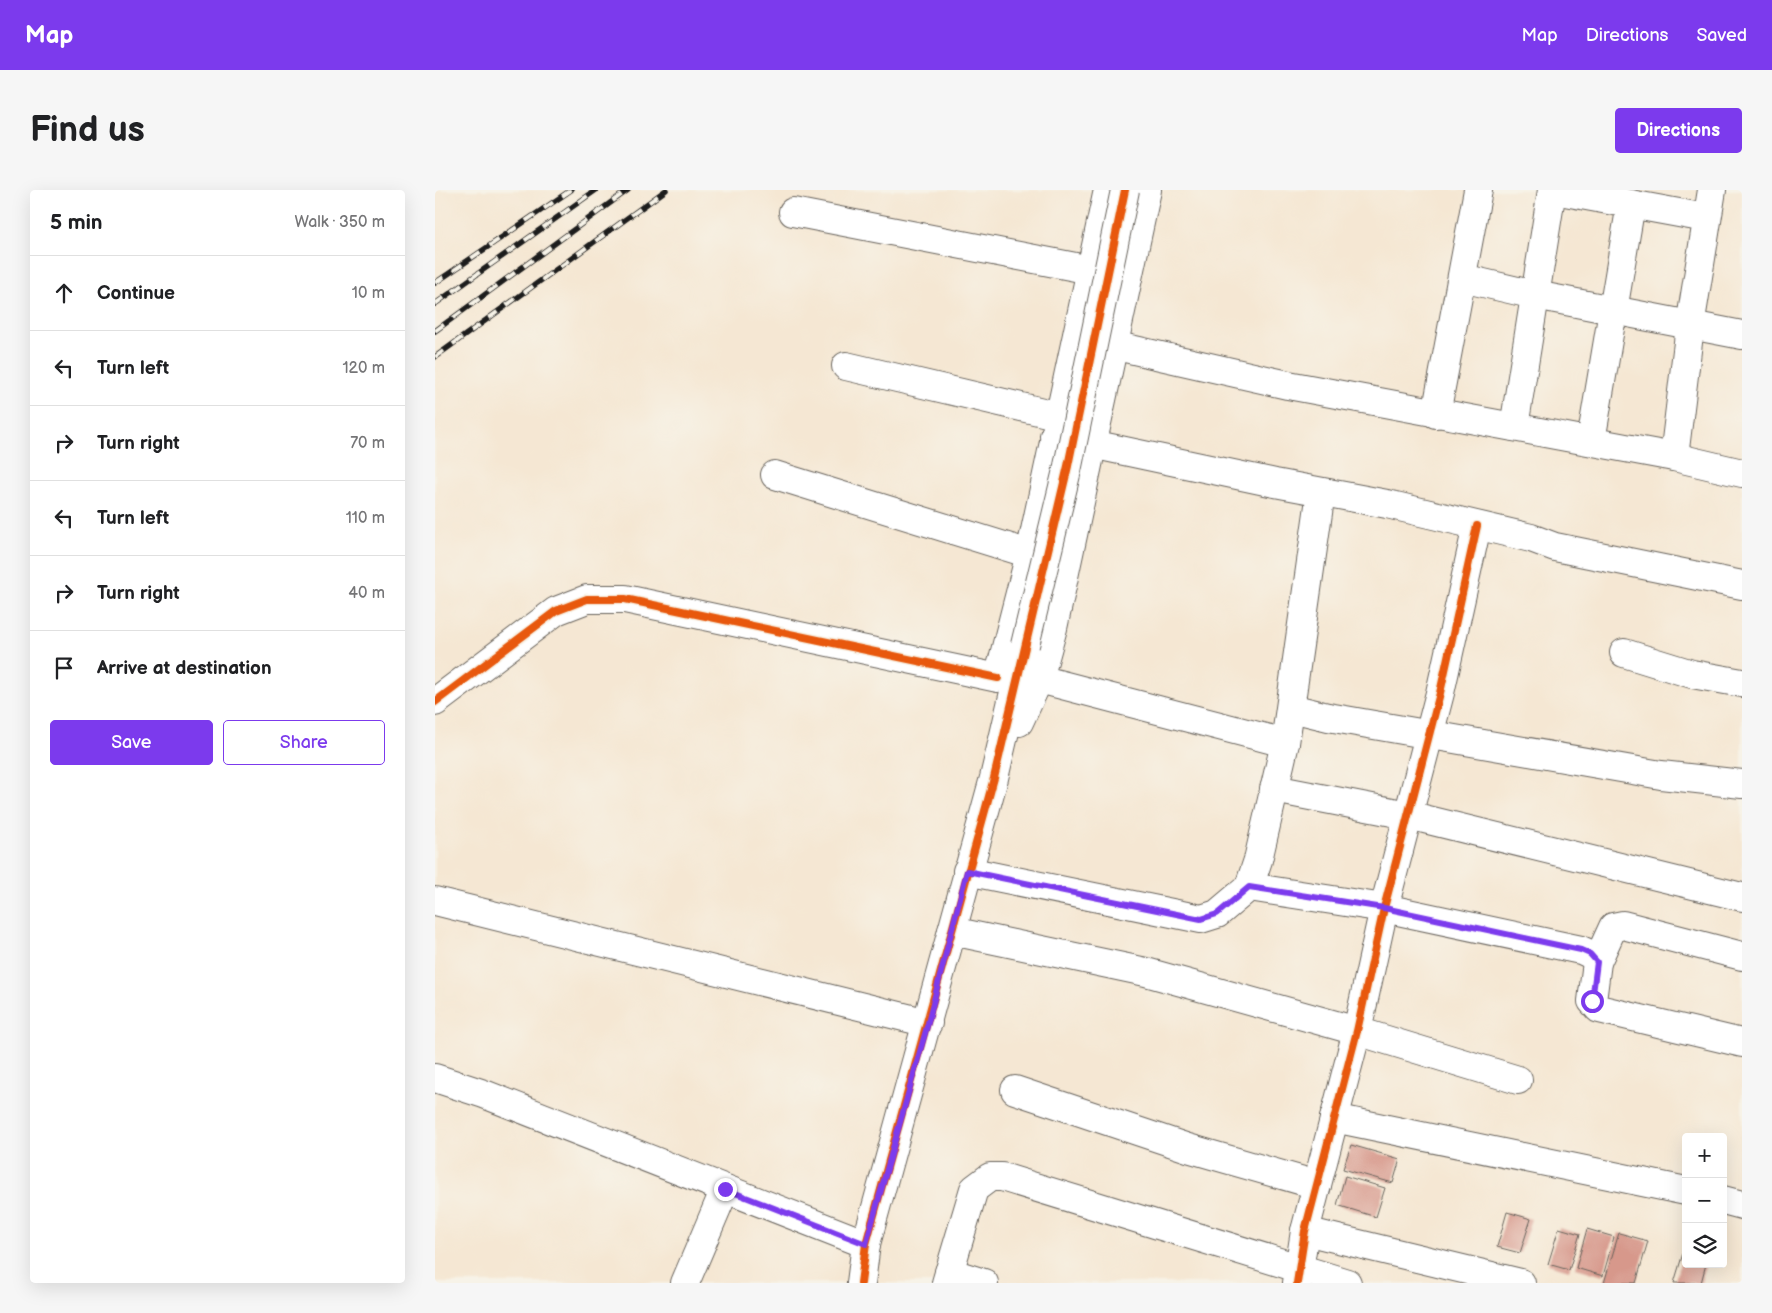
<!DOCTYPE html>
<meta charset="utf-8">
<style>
body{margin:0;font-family:"Balsamiq Sans",sans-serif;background:#f6f6f6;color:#202124}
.controls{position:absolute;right:15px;bottom:15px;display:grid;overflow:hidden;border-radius:5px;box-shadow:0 5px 20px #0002}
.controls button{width:45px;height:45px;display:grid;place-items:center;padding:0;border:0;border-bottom:1px solid #e0e0e0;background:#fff;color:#202124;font:25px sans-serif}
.stop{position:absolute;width:15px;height:15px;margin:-11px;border:4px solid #7c3aed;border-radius:50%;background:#fff}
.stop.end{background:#7c3aed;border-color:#fff;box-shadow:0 1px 5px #0008}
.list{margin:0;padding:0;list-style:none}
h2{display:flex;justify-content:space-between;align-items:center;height:65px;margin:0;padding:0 20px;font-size:21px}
h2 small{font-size:16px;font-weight:400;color:#757577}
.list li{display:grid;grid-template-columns:32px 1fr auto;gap:15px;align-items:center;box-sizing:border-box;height:75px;padding:0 20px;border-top:1px solid #e0e0e0}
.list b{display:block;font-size:19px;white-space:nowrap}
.list em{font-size:16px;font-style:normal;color:#757577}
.actions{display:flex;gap:10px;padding:15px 20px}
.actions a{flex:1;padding:11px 0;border:1px solid #7c3aed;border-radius:5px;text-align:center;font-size:18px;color:#7c3aed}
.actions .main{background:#7c3aed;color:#fff}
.icon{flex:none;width:28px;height:28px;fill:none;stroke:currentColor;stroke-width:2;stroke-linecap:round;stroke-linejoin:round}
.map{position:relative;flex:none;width:1307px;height:1093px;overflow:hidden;border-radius:5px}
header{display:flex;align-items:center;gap:30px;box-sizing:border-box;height:70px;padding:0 25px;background:#7c3aed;color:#fff}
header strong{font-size:24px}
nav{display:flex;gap:28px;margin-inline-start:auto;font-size:18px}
.intro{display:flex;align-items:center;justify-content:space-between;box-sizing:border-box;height:120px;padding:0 30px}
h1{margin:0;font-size:35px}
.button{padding:12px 22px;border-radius:5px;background:#7c3aed;color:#fff;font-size:18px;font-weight:700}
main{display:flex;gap:30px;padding:0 30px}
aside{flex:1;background:#fff;border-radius:5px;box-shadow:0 5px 20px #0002}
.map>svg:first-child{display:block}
</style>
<header>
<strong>Map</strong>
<nav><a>Map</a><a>Directions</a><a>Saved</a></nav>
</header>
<div class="intro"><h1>Find us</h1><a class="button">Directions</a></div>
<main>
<aside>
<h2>5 min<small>Walk · 350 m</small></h2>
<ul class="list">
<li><svg class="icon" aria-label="ahead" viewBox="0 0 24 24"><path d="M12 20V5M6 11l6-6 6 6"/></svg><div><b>Continue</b></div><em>10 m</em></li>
<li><svg class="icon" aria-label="left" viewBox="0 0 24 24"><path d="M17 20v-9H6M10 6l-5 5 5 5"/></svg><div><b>Turn left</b></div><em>120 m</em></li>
<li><svg class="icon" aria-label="right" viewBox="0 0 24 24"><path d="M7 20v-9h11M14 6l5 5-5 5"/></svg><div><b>Turn right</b></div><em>70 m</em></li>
<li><svg class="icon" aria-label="left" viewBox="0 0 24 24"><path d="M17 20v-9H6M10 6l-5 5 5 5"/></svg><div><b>Turn left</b></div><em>110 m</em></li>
<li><svg class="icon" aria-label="right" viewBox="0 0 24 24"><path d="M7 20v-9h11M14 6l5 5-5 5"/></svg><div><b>Turn right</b></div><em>40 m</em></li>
<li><svg class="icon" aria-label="arrive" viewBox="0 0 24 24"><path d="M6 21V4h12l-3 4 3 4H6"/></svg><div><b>Arrive at destination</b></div></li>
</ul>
<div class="actions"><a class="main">Save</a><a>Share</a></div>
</aside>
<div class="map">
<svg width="1307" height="1093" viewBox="0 0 1307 1093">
<rect width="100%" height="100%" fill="#f7f3e8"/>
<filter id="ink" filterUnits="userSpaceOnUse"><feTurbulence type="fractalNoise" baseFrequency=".02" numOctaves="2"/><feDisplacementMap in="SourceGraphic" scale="10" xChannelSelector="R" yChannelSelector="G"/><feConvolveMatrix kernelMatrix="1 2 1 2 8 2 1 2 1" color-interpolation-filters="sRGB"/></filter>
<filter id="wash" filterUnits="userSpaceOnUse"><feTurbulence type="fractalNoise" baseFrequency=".0096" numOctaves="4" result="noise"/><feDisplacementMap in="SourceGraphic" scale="20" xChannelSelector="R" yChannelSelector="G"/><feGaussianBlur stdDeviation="1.12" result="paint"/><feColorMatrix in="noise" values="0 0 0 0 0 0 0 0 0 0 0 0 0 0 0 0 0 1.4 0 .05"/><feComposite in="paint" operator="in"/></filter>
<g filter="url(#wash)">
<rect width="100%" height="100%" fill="#f5e7d3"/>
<g id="blocks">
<g fill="#d7988b">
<polygon points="916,955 965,969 958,993 908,979"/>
<polygon points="910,986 950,998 941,1027 902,1015"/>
<polygon points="1072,1022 1096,1029 1085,1063 1062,1057"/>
<polygon points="1124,1038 1145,1044 1134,1080 1113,1074"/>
<polygon points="1152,1039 1179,1047 1168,1086 1141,1078"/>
<polygon points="1184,1043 1213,1051 1201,1093 1169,1093"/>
<polygon points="1249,1060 1251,1060 1251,1074 1271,1074 1266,1093 1239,1093"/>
</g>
</g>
</g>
<g filter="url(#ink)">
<use href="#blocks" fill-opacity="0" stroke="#68635c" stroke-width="1"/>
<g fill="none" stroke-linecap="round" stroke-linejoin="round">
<g stroke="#68635c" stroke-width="30">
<g id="minor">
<polyline points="1119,0 1271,28"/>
<polyline points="358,22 656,80"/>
<polyline points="1027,88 1100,105 1307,145"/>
<polyline points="642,147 853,195 1239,267 1307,283"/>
<polyline points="411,176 625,226"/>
<polyline points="1001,224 1043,0"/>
<polyline points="1079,237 1117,0"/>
<polyline points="619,246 840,293 952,314 1096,348 1120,357 1307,395"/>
<polyline points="1156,251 1196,14"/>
<polyline points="1239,267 1255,136 1277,0"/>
<polyline points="340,285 595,364"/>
<polyline points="1189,463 1257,484 1307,493"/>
<polyline points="565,481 595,364 673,0"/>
<polyline points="604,489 850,553"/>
<polyline points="0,512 121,421 152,409 190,409 563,488"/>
<polyline points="856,518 893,527 1226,585 1307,594"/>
<polyline points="584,532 604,489 618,438 712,0"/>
<polyline points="839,599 973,625 1307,707"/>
<polyline points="532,681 766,729 782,724 814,697 823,670 850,553 886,302"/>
<polyline points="814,697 949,718 1146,760 1155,764 1162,772 1157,811 1164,819 1307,853"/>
<polyline points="0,711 493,833"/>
<polyline points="517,741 711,782 922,841 1083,890"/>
<polyline points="1162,772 1178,737 1188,735 1307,766"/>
<polyline points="0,888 49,904 431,1054"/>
<polyline points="580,900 753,958 882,995"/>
<polyline points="899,928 1251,1001"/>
<polyline points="1288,1010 1307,1015"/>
<polyline points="870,1041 1086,1093"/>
<polyline points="514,1082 549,1093"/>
<polyline points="250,1093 290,999"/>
<polyline points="426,1093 431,1054 559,588 590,455"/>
<polyline points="511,1093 539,999 555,987 567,987 912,1093"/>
<polyline points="862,1093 870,1041 922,841 949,718 1005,503 1042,336"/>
</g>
</g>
<use href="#minor" stroke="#fff" stroke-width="28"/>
<g stroke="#1c1c1c" stroke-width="5.5">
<g id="rail">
<polyline points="0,93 136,0"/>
<polyline points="0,114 161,0"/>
<polyline points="0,141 193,0"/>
<polyline points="0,167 231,0"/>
</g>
</g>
<use href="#rail" stroke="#f7f3e8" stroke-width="4" stroke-dasharray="11" stroke-linecap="butt"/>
<g stroke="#68635c" stroke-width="30" stroke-linecap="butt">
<polyline id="minor-bridge" points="590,455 633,276 690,0"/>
</g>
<use href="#minor-bridge" stroke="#fff" stroke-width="28"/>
<g stroke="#f7f3e8" stroke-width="11">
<g id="cycleway">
<polyline points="0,512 121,421 152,409 190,409 563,488"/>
<polyline points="426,1093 431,1054 559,588 633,276 690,0"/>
<polyline points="862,1093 870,1041 922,841 949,718 1005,503 1042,336"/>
</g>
</g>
<use href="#cycleway" stroke="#e8590c" stroke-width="8"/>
</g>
</g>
<g fill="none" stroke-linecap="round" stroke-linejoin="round" filter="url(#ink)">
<polyline stroke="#7c3aed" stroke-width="6" points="290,999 431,1054 493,833 532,681 766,729 782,724 814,697 949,718 1146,760 1155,764 1162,772 1157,811"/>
</g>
</svg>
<div class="controls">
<button>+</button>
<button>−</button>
<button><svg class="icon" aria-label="layers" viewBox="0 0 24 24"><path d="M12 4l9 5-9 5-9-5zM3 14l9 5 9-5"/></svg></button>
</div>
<div class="stop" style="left:1157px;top:811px"></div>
<div class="stop end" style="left:290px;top:999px"></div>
</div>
</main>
